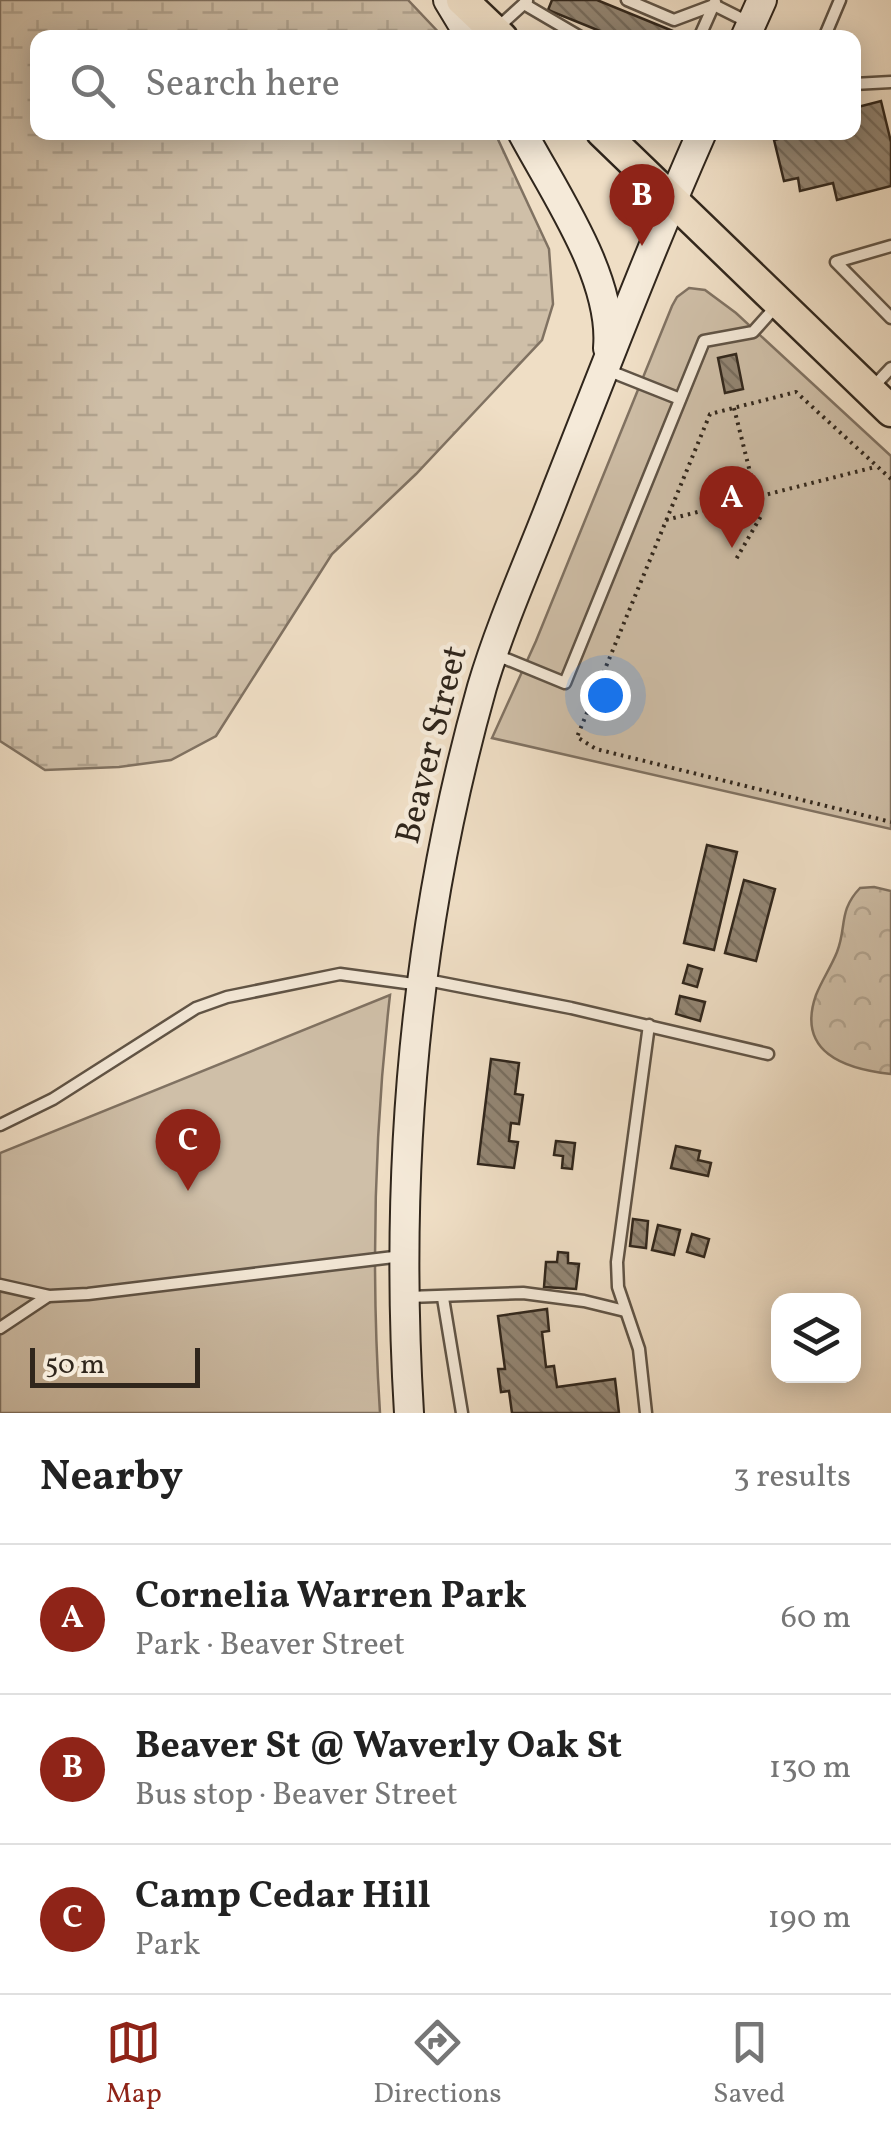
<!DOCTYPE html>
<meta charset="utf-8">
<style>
body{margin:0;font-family:Vollkorn,serif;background:#f2f2f2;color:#222}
.controls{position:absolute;right:30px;bottom:30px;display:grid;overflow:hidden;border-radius:20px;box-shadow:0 5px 25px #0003}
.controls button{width:90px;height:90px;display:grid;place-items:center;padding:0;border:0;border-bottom:2px solid #e0e0e0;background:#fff;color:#222;font:50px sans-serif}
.scale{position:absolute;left:30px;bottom:25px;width:170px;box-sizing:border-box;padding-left:10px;border:5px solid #30261c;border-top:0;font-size:28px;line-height:35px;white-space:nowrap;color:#30261c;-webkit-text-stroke:8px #f5ead9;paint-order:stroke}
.you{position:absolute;left:605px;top:695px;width:35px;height:35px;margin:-25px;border:8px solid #fff;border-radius:50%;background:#1a73e8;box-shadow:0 0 0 15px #1a73e833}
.badge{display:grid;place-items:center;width:65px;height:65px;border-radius:50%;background:#8f2418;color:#fff;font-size:32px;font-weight:700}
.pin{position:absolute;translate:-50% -82px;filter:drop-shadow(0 2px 5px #0008)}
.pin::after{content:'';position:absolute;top:52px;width:35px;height:30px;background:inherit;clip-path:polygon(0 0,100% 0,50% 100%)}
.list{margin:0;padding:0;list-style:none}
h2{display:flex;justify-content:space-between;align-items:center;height:130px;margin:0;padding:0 40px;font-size:42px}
h2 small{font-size:32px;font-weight:400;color:#767676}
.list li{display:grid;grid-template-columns:65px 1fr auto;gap:30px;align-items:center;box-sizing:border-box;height:150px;padding:0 40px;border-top:2px solid #e0e0e0}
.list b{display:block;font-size:38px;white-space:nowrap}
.list p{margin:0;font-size:32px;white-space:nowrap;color:#767676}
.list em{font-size:32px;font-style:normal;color:#767676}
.icon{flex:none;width:55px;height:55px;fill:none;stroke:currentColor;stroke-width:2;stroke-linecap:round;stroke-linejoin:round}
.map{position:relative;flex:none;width:891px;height:1413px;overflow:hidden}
.search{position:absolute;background:#fff;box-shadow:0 5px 25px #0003;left:30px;right:30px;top:30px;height:110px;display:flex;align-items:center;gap:25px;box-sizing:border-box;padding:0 35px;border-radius:20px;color:#767676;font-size:38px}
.sheet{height:580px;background:#fff}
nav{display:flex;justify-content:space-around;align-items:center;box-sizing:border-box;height:140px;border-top:2px solid #e0e0e0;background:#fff;font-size:28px;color:#767676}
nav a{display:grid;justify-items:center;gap:5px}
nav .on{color:#8f2418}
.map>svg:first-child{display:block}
</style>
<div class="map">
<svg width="891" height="1413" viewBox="0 0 891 1413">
<defs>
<pattern id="forest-crowns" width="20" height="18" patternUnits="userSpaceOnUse" patternTransform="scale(2.5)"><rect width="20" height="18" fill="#cfbfa8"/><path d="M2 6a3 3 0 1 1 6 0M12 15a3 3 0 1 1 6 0" fill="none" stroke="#b2a490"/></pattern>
<pattern id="wetland-marsh" width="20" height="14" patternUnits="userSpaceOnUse" patternTransform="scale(2.5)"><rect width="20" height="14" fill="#cfbfa8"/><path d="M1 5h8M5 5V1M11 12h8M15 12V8" fill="none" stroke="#b2a490"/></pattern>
<pattern id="building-back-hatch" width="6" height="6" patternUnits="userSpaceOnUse" patternTransform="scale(2.5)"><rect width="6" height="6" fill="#938674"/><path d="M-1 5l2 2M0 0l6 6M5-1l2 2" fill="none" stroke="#786d5e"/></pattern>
</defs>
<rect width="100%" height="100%" fill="#efdec5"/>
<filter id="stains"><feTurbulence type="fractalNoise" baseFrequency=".002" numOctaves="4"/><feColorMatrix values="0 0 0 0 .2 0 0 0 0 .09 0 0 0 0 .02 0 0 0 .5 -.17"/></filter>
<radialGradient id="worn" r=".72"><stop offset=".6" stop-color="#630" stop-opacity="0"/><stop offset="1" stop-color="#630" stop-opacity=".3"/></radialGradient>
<g fill="#cfbfa8" stroke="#807262" stroke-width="2.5">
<polygon points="689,288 705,290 736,313 891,456 891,829 492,738 536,641 672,306 677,297"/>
<path d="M390,995C374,1134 371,1273 380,1413H0V1153Z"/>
</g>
<path fill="url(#forest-crowns)" stroke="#807262" stroke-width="2.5" d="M874,887L891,891V1074C844,1069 796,1052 816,995C822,980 831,967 837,952C847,927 838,911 860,888Z"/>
<polygon fill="url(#wetland-marsh)" stroke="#807262" stroke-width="2.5" points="0,0 408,0 443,37 38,38 38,132 495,133 549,249 553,304 542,340 416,474 332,554 216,736 171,760 119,767 45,770 0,741"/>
<g fill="url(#building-back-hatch)" stroke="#30261c" stroke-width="2.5">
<polygon points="552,0 597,0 690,38 617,38 548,10"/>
<polygon points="881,101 891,142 891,186 837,200 833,183 800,191 798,178 784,181 774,140 789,136 788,132 854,132 854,108"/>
<polygon points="736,354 743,389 725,393 718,358"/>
<polygon points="707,845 737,852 714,950 684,943"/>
<polygon points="744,880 775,889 756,961 725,953"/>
<polygon points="688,965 702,969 697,987 683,983"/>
<polygon points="680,996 705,1002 700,1021 676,1014"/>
<polygon points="491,1059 519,1063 515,1094 523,1095 519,1124 511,1123 509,1141 518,1142 514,1168 478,1164"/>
<polygon points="556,1141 575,1143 572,1169 562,1168 563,1156 554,1155"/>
<polygon points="676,1146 700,1151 698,1160 711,1163 708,1176 671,1168"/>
<polygon points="633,1219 648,1221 646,1248 630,1246"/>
<polygon points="658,1225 680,1230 674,1255 652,1250"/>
<polygon points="692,1234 709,1239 704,1257 687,1252"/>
<polygon points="558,1252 568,1253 568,1263 579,1264 576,1289 544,1287 546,1262 557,1262"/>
<polygon points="547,1309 549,1331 542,1332 546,1367 554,1366 557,1387 615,1379 619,1413 512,1413 509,1391 501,1392 498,1369 505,1369 498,1316"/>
</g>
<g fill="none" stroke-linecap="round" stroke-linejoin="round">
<g stroke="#605446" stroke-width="15">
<g id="service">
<polyline points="627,0 674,20 714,5 750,23"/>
<polyline points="524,4 582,38"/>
<polyline points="495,30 527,1"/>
<polyline points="699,38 715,2"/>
<polyline points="824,38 840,0"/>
<polyline points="854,84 891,82"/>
<polyline points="891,246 836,262 891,318"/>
<polyline points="607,370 680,399"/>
<polyline points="874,386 891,368"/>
<polyline points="494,654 565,683 704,341 753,332 778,304"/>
<polyline points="427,980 571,1008 768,1054"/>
<polyline points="0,1125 53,1099 196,1008 227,997 340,974 421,985"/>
<polyline points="0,1285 49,1296 88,1294 402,1256"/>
<polyline points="408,1297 523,1293 584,1301 625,1311"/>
<polyline points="443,1298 462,1413"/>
<polyline points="0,1328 48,1296"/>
<polyline points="646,1413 639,1349 618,1287 617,1262 649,1025"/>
</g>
</g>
<g stroke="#30261c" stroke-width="32">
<g id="secondary">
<polyline points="448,0 471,38"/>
<polyline points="745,38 762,0"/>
<path d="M522,132C555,194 614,278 608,348"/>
<path d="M409,1413C394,1168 415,924 482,687C502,620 532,555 557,489C604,370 650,250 702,132"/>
</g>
</g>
<g stroke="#30261c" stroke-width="35">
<g id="primary">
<polyline points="462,0 502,38"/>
<polyline points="602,132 891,411"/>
</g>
</g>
<g stroke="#30261c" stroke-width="4" stroke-dasharray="2.5 5" stroke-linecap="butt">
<polyline points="734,408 761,516 735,561"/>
<polyline points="891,479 796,392 710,414 577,737 596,749 891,822"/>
<polyline points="666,520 875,467"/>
</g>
<use href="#service" stroke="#f5ead9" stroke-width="10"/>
<use href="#secondary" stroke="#f5ead9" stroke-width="28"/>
<use href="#primary" stroke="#efdec5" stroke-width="30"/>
</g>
<g text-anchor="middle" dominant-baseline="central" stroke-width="9" stroke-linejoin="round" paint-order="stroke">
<g font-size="35" fill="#30261c" stroke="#f5ead9">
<text transform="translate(433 745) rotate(-76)">Beaver Street</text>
</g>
</g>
<rect width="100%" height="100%" filter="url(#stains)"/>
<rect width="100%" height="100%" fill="url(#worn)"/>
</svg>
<div class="controls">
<button><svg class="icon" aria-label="layers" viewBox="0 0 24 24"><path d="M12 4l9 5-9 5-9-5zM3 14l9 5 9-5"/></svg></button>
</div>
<div class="scale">50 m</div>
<div class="you"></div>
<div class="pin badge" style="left:732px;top:548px">A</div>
<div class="pin badge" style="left:642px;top:246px">B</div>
<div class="pin badge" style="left:188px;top:1191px">C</div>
<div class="search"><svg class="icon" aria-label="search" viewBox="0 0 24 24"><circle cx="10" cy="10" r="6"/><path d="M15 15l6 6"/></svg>Search here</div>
</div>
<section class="sheet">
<h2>Nearby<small>3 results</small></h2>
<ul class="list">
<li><span class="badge">A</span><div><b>Cornelia Warren Park</b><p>Park · Beaver Street</p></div><em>60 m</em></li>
<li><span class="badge">B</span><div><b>Beaver St @ Waverly Oak St</b><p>Bus stop · Beaver Street</p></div><em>130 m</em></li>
<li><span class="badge">C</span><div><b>Camp Cedar Hill</b><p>Park</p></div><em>190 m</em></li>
</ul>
</section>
<nav>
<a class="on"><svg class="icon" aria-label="map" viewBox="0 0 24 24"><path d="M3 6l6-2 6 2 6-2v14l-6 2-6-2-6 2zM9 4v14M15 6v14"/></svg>Map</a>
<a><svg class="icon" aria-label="directions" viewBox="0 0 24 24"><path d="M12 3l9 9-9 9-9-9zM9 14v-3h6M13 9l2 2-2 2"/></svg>Directions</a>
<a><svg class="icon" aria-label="saved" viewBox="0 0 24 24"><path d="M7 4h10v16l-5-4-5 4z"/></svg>Saved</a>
</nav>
